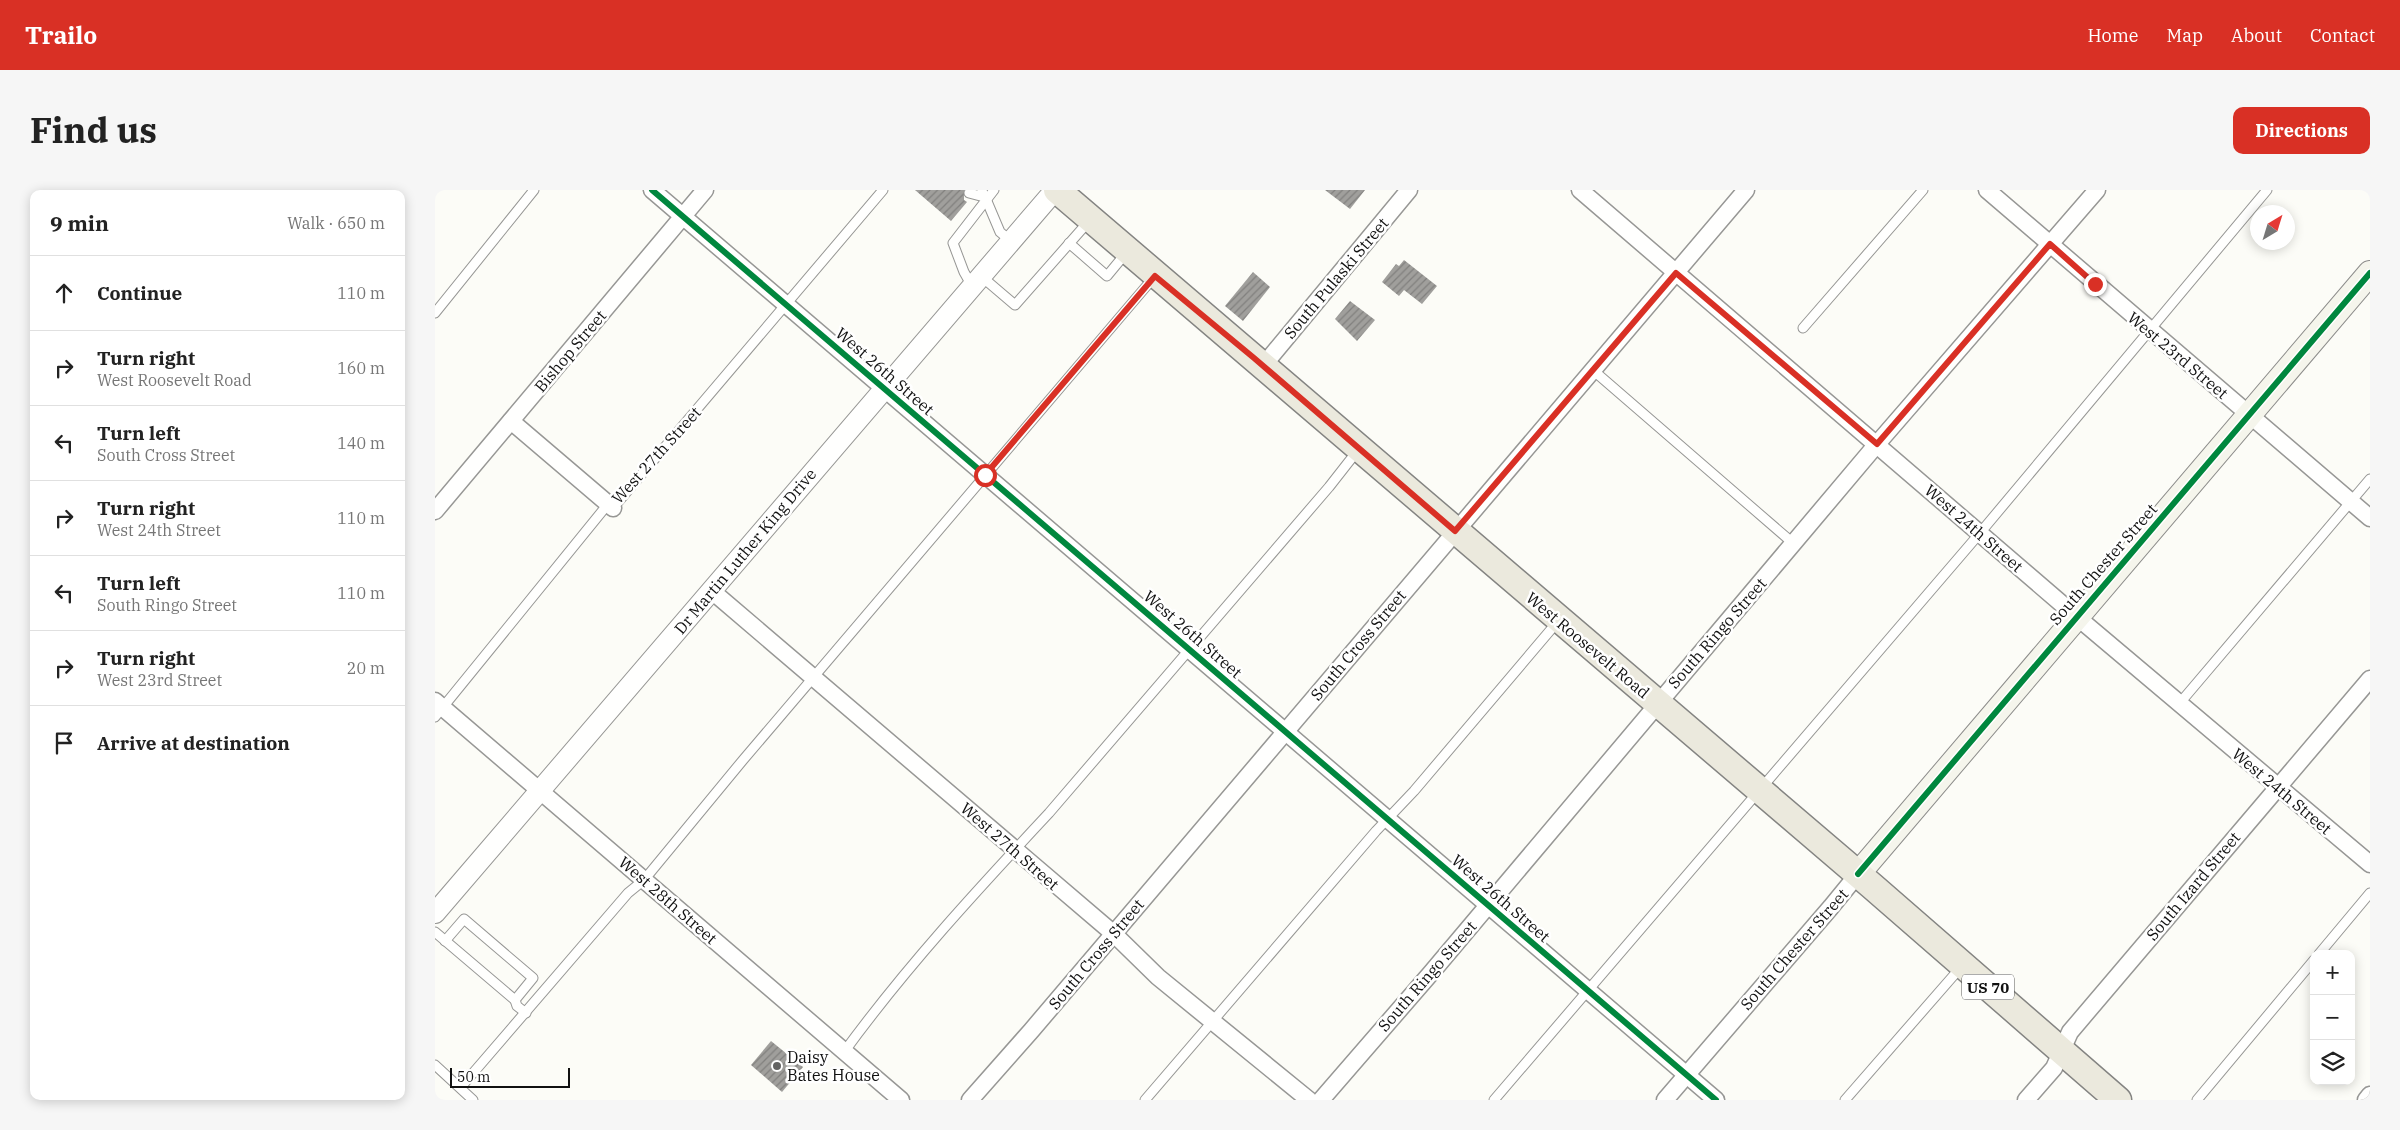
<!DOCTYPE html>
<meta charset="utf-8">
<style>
body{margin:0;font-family:"IBM Plex Serif",serif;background:#f6f6f6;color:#222}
.controls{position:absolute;right:15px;bottom:15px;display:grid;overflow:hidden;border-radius:10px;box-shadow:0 2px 12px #0003}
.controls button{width:45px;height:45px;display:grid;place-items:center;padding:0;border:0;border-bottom:1px solid #e0e0e0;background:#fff;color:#222;font:25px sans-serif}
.compass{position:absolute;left:1815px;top:15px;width:45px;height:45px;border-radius:50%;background:#fff;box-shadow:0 2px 12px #0003;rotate:38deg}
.scale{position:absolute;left:15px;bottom:12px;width:120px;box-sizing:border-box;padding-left:5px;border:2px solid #111;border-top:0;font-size:14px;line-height:18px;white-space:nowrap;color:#111;-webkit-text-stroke:4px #fff;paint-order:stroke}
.stop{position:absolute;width:15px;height:15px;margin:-11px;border:4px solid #d93025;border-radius:50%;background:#fff}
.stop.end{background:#d93025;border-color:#fff;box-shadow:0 1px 5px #0008}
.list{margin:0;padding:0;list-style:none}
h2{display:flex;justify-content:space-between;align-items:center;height:65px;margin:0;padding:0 20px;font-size:21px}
h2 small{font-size:16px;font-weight:400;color:#767676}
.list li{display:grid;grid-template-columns:32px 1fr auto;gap:15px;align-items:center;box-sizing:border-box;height:75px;padding:0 20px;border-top:1px solid #e0e0e0}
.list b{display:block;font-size:19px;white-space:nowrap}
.list p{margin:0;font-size:16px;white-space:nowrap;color:#767676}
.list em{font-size:16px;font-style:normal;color:#767676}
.icon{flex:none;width:28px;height:28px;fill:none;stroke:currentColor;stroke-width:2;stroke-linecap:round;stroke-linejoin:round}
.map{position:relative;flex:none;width:1935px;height:910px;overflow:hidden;border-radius:10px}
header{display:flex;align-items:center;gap:30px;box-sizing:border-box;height:70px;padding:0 25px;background:#d93025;color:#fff}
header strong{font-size:24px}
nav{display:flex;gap:28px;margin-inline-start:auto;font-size:18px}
.intro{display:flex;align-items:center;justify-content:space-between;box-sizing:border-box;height:120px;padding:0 30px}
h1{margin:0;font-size:35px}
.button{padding:12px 22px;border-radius:10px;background:#d93025;color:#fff;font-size:18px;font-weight:700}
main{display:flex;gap:30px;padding:0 30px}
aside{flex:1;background:#fff;border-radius:10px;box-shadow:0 2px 12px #0003}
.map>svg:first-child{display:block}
</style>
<header>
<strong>Trailo</strong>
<nav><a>Home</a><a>Map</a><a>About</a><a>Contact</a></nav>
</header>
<div class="intro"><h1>Find us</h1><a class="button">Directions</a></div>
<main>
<aside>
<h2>9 min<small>Walk · 650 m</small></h2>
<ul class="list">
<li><svg class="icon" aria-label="ahead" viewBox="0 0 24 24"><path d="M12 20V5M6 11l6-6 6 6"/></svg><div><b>Continue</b></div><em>110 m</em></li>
<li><svg class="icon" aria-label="right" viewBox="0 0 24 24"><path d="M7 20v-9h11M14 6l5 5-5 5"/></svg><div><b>Turn right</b><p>West Roosevelt Road</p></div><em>160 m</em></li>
<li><svg class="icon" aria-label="left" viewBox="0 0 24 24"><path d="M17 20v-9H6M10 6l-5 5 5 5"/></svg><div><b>Turn left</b><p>South Cross Street</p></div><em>140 m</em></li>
<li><svg class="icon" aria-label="right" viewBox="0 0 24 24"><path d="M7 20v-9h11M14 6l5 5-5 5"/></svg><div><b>Turn right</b><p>West 24th Street</p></div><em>110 m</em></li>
<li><svg class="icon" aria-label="left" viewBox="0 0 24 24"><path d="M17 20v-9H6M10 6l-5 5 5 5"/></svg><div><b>Turn left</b><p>South Ringo Street</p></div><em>110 m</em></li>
<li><svg class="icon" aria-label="right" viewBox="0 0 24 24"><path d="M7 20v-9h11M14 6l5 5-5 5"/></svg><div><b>Turn right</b><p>West 23rd Street</p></div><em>20 m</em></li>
<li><svg class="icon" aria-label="arrive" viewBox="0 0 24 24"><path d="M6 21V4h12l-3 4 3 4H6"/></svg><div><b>Arrive at destination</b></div></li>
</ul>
</aside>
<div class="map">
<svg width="1935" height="910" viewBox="0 0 1935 910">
<defs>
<pattern id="building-hatch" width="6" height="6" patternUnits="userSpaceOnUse" patternTransform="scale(1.25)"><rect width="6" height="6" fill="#a09f9c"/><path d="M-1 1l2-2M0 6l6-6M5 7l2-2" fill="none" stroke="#81807e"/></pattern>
</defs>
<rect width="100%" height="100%" fill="#fcfcf7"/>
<g fill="url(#building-hatch)">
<polygon points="480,0 529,0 529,10 532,12 516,31"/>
<polygon points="890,0 930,0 915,19"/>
<polygon points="969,70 1002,96 987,114 969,100 964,106 947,92 961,74 964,76"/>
<polygon points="818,82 835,97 808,131 790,116"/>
<polygon points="915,111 940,130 922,151 900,129"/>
<polygon points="336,851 368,877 347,902 316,875"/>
</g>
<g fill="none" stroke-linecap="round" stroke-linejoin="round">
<g stroke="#979795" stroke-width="11">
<g id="service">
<polyline points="534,3 549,7 547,0"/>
<polyline points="551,9 565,42 576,51"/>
<polyline points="634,53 672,86 691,63"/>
<polyline points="546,86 580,115 654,31"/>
<polyline points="537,96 529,82 518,53 559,0"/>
<polyline points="0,123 99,0"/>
<polyline points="1368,138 1488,0"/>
<polyline points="1159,181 1359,354"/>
<polyline points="178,318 448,0"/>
<polyline points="1744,514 1935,289"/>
<polyline points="0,527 173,314"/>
<polyline points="0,742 80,810 82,816 91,823"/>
<polyline points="10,751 29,729 98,788 80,810"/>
<polyline points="1884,764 1935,703"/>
<path d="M409,862C471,777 543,699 614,623L894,297L923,260"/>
<polyline points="0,875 38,910"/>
<polyline points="26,897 193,703 209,690 308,570 720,86"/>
<polyline points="710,910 941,641 979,601 1124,430"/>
<polyline points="1059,910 1545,343 1832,0"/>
<polyline points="1410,910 1526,777"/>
<polyline points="1762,910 1879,770"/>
</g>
</g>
<g stroke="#979795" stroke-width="19">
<g id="minor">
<polyline points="217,0 1281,910"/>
<polyline points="1145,0 1642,427 1935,674"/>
<polyline points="1552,0 1935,328"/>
<polyline points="828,176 974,0"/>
<polyline points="76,231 178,318"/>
<polyline points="0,321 270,0"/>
<polyline points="277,401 679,744 723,787 874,910"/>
<polyline points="0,511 466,910"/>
<polyline points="535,910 596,841 1311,0"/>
<polyline points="886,910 996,783 1442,254 1662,0"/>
<polyline points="1230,910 1396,717 1423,684"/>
<polyline points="1591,910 1619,878 1635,842 1935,489"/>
<polyline points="1931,910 1935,905"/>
</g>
</g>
<g stroke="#979795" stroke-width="22">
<polyline id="tertiary" points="0,723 620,0"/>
</g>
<g stroke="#8d8d8b" stroke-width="26">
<polyline id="secondary" points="1423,684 1935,83"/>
</g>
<g stroke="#848482" stroke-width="29">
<polyline id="primary" points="622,0 1437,696 1683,910"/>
</g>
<use href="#service" stroke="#fffffe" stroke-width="9"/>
<use href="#minor" stroke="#fffffe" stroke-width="16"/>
<use href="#tertiary" stroke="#fffffe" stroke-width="20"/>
<use href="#secondary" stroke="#f5f5ec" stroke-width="24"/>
<use href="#primary" stroke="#ebe9dd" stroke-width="26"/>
<g stroke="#fff" stroke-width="9">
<g id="cycleway">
<polyline points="217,0 1281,910"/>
<polyline points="1423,684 1935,83"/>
</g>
</g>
<use href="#cycleway" stroke="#00873e" stroke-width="6"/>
</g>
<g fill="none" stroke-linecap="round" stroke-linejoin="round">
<polyline stroke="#d93025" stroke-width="6" points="550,285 720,86 819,168 1020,341 1241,83 1442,254 1615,54 1660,94"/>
</g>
<circle fill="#636362" stroke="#fff" stroke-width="2" cx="342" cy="876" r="5"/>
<g text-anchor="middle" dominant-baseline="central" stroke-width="5" stroke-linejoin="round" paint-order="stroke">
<rect fill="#fff" stroke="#585858" stroke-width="1" x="1527" y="784.5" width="52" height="25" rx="4"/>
<g font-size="15" font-weight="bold" fill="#111">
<text x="1553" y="797">US 70</text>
</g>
<g font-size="16" fill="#111" stroke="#fff">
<text transform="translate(901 88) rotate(-50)">South Pulaski Street</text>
<text transform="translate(135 161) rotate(-50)">Bishop Street</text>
<text transform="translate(1743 165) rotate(40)">West 23rd Street</text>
<text transform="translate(450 181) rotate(41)">West 26th Street</text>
<text transform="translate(221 265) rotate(-48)">West 27th Street</text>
<text transform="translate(1539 338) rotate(41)">West 24th Street</text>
<text transform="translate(310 361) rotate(-50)">Dr Martin Luther King Drive</text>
<text transform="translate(1668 374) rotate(-49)">South Chester Street</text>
<text transform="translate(1282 443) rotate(-49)">South Ringo Street</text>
<text transform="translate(758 444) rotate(41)">West 26th Street</text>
<text transform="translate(923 455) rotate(-50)">South Cross Street</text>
<text transform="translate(1153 455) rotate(40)">West Roosevelt Road</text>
<text transform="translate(1847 601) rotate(40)">West 24th Street</text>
<text transform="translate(575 656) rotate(41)">West 27th Street</text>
<text transform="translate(1758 696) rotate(-50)">South Izard Street</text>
<text transform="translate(1066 708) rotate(41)">West 26th Street</text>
<text transform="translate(233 710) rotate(41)">West 28th Street</text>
<text transform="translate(1359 759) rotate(-49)">South Chester Street</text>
<text transform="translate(661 764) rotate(-50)">South Cross Street</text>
<text transform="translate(992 786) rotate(-49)">South Ringo Street</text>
</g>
<g font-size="16" fill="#111" stroke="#fff" text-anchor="start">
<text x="352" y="867">Daisy<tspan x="352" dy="18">Bates House</tspan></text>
</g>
</g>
</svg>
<div class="controls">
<button>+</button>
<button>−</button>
<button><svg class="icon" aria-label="layers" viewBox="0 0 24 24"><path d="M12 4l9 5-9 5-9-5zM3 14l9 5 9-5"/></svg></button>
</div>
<svg class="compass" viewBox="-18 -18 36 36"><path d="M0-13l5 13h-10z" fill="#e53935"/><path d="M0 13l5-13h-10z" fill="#767676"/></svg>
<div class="scale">50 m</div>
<div class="stop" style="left:550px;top:285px"></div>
<div class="stop end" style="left:1660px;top:94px"></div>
</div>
</main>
